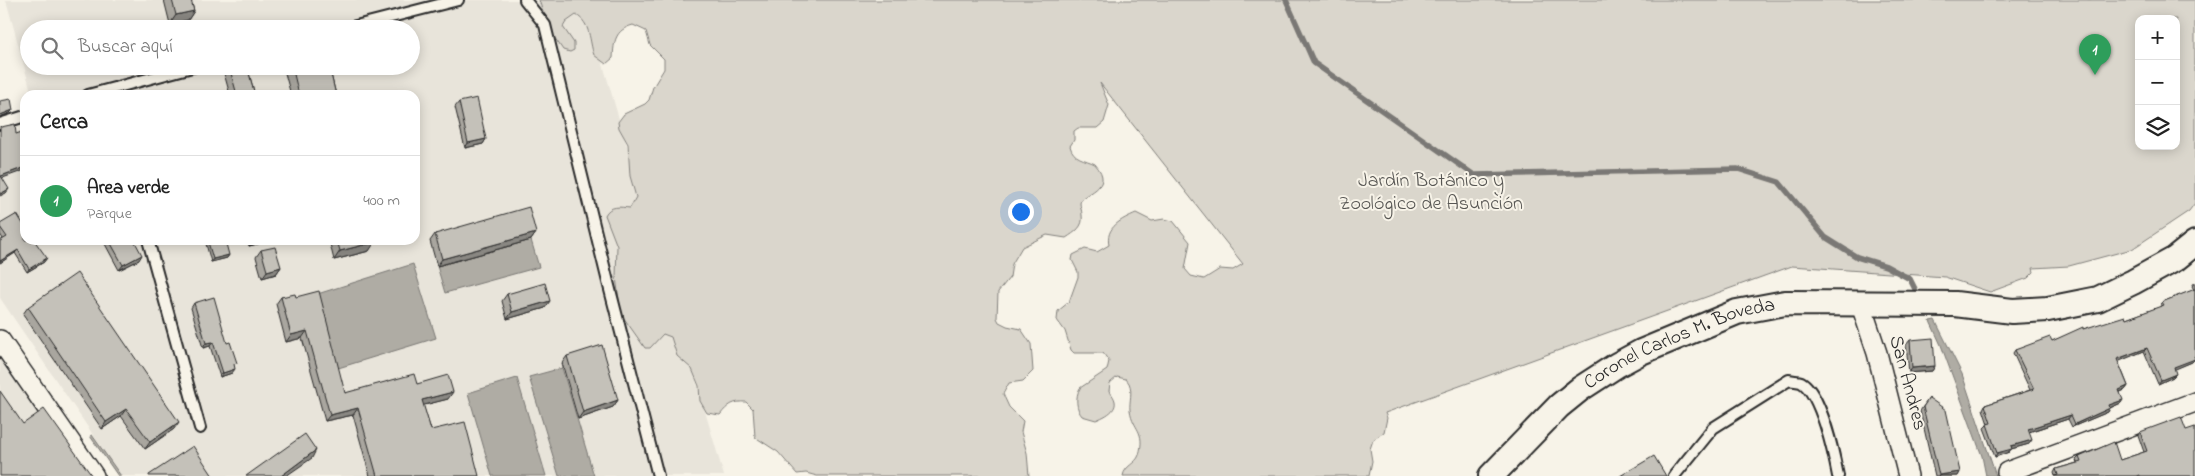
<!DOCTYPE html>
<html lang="es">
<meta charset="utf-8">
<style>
body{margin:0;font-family:"Indie Flower",sans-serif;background:#f6f6f6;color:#222}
.controls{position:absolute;right:15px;top:15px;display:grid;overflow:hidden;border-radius:10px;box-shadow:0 2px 12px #0003}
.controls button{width:45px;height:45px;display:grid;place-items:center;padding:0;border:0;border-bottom:1px solid #e0e0e0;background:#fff;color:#222;font:25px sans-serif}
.you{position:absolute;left:1020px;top:211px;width:18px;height:18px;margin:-12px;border:4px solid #fff;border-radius:50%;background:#1a73e8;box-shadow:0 0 0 8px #1a73e833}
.badge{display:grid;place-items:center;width:32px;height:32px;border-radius:50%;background:#1a73e8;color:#fff;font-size:16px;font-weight:700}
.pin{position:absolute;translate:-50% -41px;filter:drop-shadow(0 1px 2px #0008)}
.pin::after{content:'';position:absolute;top:26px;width:18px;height:15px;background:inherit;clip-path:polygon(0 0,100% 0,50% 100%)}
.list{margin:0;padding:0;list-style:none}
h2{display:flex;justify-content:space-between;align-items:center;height:65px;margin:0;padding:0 20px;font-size:21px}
h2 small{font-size:16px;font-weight:400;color:#767676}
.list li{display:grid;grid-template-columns:32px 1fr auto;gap:15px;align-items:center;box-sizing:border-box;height:90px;padding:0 20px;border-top:1px solid #e0e0e0}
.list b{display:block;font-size:19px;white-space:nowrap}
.list p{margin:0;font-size:16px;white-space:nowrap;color:#767676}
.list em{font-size:16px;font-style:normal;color:#767676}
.icon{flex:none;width:28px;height:28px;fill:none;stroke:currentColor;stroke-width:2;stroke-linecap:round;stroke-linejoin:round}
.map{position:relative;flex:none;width:2195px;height:476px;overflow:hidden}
.search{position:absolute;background:#fff;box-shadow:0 2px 12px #0003;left:20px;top:20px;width:400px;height:55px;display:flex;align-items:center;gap:12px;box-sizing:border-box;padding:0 18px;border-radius:28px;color:#767676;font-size:19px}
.panel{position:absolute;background:#fff;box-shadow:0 2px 12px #0003;left:20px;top:90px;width:400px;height:155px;border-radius:15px}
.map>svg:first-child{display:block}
</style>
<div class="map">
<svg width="2195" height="476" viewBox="0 0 2195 476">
<rect width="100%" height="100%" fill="#f7f3e8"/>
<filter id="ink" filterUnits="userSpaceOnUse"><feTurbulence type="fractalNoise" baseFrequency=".02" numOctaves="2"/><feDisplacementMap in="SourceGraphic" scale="10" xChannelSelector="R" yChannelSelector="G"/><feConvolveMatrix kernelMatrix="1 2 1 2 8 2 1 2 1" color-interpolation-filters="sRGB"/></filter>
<g filter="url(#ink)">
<g fill="#e8e4da" fill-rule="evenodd">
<path d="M6,0H584L724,476H121L0,298V138L25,129V240H415V95H32ZM29,29H411V66H29Z"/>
<polygon points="0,359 82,476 0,476"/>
</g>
<path fill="#dad6cc" stroke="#82807c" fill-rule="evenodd" d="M539,0H2195V203L2189,211L2132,249L2069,266L2033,268L2034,272L2028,278L1990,292L1945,277L1792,266L1385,413L1387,418L1384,432L1373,440L1370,449L1372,461L1369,476H1123C1125,465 1136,464 1139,455C1146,430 1133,430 1130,410C1129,401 1133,392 1129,383L1126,379L1117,377L1110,383L1109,391C1123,406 1111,414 1096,420L1082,416C1076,409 1075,397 1080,388L1107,370L1109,361L1103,353H1074L1071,350L1065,331L1057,320L1058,311L1069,302L1078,277V272L1072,260L1073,255L1085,249L1097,252L1109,245C1105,227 1122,219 1136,213L1152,221L1164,219L1173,221L1190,242L1185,269L1191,276L1204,279L1220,269L1233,270L1243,264L1100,83L1109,105L1104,122L1097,128H1078L1074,131V140L1070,146C1073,159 1085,159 1095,164C1117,189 1081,193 1080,203C1080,206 1082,211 1082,215C1084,227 1075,232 1066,238L1047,235L1022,247L1012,264L1010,277L998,292L997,318L999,322L1007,326L1021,329L1031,344L1033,371L1023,381L1009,383L1003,394L1009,407L1023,421L1021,432L1027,453L1029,476H817L806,473L797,474L778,452L755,437L753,409L746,402C733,401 728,405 720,415L707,413L700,401L699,386L692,369L677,356L671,337L663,334L650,348H645L621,314L616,277L617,246L605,215C610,205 620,207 630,208L636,197L630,176L628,144L619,128L618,122L624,114L645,104L649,100L653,87L664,69V59L650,45L646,31L633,25C615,30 614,41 613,58L606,64L594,55C589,41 591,23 576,15L566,22L563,27L574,43V50L570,52L563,50L548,28ZM2139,19H2176V146H2139Z"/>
<g fill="#afaca4" stroke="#7a7874">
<polygon points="531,240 539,267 445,293 437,266"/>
<polygon points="413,264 436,338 335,369 311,296"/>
<polygon points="1935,320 1962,374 1996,476 1986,476 1982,456 1941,345 1930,321"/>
<polygon points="562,368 594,476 559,476 529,377"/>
<polygon points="517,378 546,476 492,476 468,393"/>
<polygon points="92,435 121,476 118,476 90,436"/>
</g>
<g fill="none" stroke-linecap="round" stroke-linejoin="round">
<polyline stroke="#7a7874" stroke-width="5.5" points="1286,0 1314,63 1474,175 1738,169 1779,182 1825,237 1857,257 1886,266 1910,279 1919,297"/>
<g stroke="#2b2b2b" stroke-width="14">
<g id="service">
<polyline points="525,0 545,25 608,282 658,476"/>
<polyline points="344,29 458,0"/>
<polyline points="88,95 196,66"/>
<polyline points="0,124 25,116"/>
<polyline points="148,240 200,428"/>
<path d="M1674,476L1713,428L1789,380C1792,381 1798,381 1801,382C1821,393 1834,455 1838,476"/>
</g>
</g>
<g stroke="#2b2b2b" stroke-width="22">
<g id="minor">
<polyline points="1860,302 1877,353 1908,476"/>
<polyline points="0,340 94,476"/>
<polyline points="2007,472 2195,402"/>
</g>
</g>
<g stroke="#2b2b2b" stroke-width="28">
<g id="tertiary">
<path id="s1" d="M1491,476L1559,406L1580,389L1617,365L1641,352L1737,312L1785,303L1955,304L2012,311L2048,309L2098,299L2133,282L2175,259L2195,243"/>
</g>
</g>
<use href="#service" stroke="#f7f3e8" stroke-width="10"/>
<use href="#minor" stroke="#f7f3e8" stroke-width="19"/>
<use href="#tertiary" stroke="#f7f3e8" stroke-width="24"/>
</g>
<g fill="#a9a69f" stroke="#2b2b2b">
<polygon points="164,0 191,0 194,11 188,20 170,24"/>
<polygon points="222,66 247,66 255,95 230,95"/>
<polygon points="283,66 329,66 336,95 291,95"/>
<polygon points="459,102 486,139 483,144 465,148 455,107"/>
<polygon points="0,224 44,262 27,272 15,253 0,263 0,241 3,239 0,234"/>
<polygon points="536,233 531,240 437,266 430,241 435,234"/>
<polygon points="108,240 134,240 139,260 119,270 105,244"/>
<polygon points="247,240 267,240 266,242 249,246"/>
<polygon points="329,240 374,240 369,251 334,260"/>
<polygon points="208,242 229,255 227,258 211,262 206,244"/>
<polygon points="261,250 281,267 276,274 262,278 256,257"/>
<polygon points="2195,282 2195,359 2192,362 2174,369 2173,377 2158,384 2144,351 2118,361 2128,386 2125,390 2120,392 2121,403 2110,408 2108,412 2072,427 2068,419 2029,432 2029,444 2011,449 2009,452 1995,457 1984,428 1988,424 1983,409 1985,405 2030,390 2013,353 2015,350 2052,341 2083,329 2126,319 2160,307 2162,302 2194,290 2192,286"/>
<polygon points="507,294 545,308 507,319 502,301"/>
<polygon points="281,297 296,297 345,393 417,384 448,399 423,405 431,430 479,476 370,476 353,415 325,421 302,338 286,342 276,304"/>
<polygon points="194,303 234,366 232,373 220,377 210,346 203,348 191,308"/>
<polygon points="28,307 174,429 145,449 121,416 102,429 23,314"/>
<polygon points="1910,340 1935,366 1932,371 1909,373 1906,345"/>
<polygon points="567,356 618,400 613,407 578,419 562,363"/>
<polygon points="1929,398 1960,472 1958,476 1935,476 1920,411"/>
<polygon points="2186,430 2195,476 2055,476 2054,473 2056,469 2077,463 2076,460 2079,457 2120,460 2144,452 2138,435 2140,432"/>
</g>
<g fill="#898782" stroke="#2b2b2b">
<polygon points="194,11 188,20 170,24 176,15"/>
<polygon points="13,110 10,113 0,117 0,115"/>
<polygon points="486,139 483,144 465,148 468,143"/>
<polygon points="25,167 25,170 0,179 1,176"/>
<polygon points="9,189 6,193 0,196 0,194"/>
<polygon points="536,233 531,240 437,266 442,259"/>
<polygon points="253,240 267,240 266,242 249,246"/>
<polygon points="375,242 369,251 334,260 340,251"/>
<polygon points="18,250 15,253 0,263 0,261"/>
<polygon points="142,255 139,260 119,270 123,265"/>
<polygon points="229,255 227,258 211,262 213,259"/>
<polygon points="47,258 44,262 27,272 29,269"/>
<polygon points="281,267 276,274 262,278 267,271"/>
<polygon points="550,301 545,308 507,319 512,312"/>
<polygon points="307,331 302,338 286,342 291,335"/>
<polygon points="213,342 210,346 203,348 206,343"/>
<polygon points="2147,348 2144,351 2115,363 2117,359"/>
<polygon points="2195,356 2195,359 2192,362 2171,371 2174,367"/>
<polygon points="1935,366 1932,371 1909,373 1912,368"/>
<polygon points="235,369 232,373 220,377 223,373"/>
<polygon points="2176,374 2173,377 2158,384 2161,380"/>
<polygon points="2128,386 2125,390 2117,393 2119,390"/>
<polygon points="453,392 448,399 417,407 422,400"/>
<polygon points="618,400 613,407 578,419 583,412"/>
<polygon points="2123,400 2121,403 2107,409 2109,405"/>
<polygon points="358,408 353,415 325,421 330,415"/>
<polygon points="2110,408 2108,412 2072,427 2075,424"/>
<polygon points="126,409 121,416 102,429 106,422"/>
<polygon points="2071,415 2068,419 2025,433 2028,429"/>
<polygon points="179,422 174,429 145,449 150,442"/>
<polygon points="2032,440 2029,444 2011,449 2009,452 1995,457 1997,453 2011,446"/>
<polygon points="316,450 312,458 286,476 281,476"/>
<polygon points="1960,472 1958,476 1938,476 1939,475"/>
</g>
<g fill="#c4c1b9" stroke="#2b2b2b">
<polygon points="172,0 191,0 194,11 176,15"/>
<polygon points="229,66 247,66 255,95 237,95"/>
<polygon points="292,66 329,66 336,95 299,95"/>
<polygon points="151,92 151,95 141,95"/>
<polygon points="477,98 486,139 468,143 459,102"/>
<polygon points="11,99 13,110 0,115 0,101"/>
<polygon points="15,124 16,134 25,131 25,167 1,176 9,189 0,194 0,126 1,127"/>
<polygon points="529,207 536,233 442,259 435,234"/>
<polygon points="17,214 25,227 25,240 34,240 47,258 29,269 18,250 0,261 0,241 7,237 0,227 0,224"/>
<polygon points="109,240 134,240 142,255 123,265"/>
<polygon points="215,240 225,240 229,255 213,259 208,242"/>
<polygon points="337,240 374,240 375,242 340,251"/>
<polygon points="275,247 281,267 267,271 261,250"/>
<polygon points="77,273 179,422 150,442 126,409 106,422 28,307"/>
<polygon points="545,283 550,301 512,312 507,294"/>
<polygon points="2195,289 2195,356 2194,356 2195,359 2174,367 2176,374 2161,380 2147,348 2117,359 2128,386 2119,390 2123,400 2109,405 2110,408 2075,424 2071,415 2028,429 2032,440 2011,446 2012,449 1997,453 1987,424 1991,423 1985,405 2034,389 2015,350 2050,337 2052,341 2083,327 2083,329 2125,316 2126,319 2164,305 2162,302"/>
<polygon points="319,291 345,393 414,374 417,384 448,375 453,392 422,400 431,430 465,422 479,476 377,476 358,408 330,415 307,331 291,335 281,297 295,294 296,297"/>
<polygon points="214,297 227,343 230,342 237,363 234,364 235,369 223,373 213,342 206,343 194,303"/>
<polygon points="1933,338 1935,366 1912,368 1910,340"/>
<polygon points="602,345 618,400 583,412 567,356"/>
<polygon points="0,391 23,424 44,409 92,476 0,476"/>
<polygon points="1929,398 1946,410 1960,472 1939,475 1923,407"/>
<polygon points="2181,417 2186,430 2195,427 2195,476 2140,476 2140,475 2137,476 2055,476 2058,475 2056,469 2081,462 2079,457 2114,442 2120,460 2147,451 2140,432"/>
<polygon points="305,434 316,450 281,476 246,476"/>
<polygon points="193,446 213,476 149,476 149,475"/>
<polygon points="1654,456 1666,476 1620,476"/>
</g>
</g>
<g text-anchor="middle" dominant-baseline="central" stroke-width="4" stroke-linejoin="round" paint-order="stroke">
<g font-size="20" fill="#575653" stroke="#f7f3e8">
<text x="1431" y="181">Jardín Botánico y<tspan x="1431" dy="23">Zoológico de Asunción</tspan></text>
</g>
<g font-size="20" fill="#2b2b2b" stroke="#f7f3e8">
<text stroke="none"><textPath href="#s1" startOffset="235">Coronel Carlos M. Boveda</textPath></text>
<text transform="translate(1907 383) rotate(75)">San Andres</text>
</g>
</g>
</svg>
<div class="controls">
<button>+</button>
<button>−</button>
<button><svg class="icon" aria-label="layers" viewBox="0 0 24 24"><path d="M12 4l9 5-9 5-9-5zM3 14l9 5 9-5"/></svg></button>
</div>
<div class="you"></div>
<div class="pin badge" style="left:2095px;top:75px;background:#2e9e5b">1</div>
<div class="search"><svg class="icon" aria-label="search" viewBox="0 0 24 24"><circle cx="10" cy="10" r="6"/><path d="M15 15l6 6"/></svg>Buscar aquí</div>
<section class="panel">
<h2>Cerca<small></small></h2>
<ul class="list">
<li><span class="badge" style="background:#2e9e5b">1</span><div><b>Area verde</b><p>Parque</p></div><em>400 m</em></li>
</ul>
</section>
</div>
